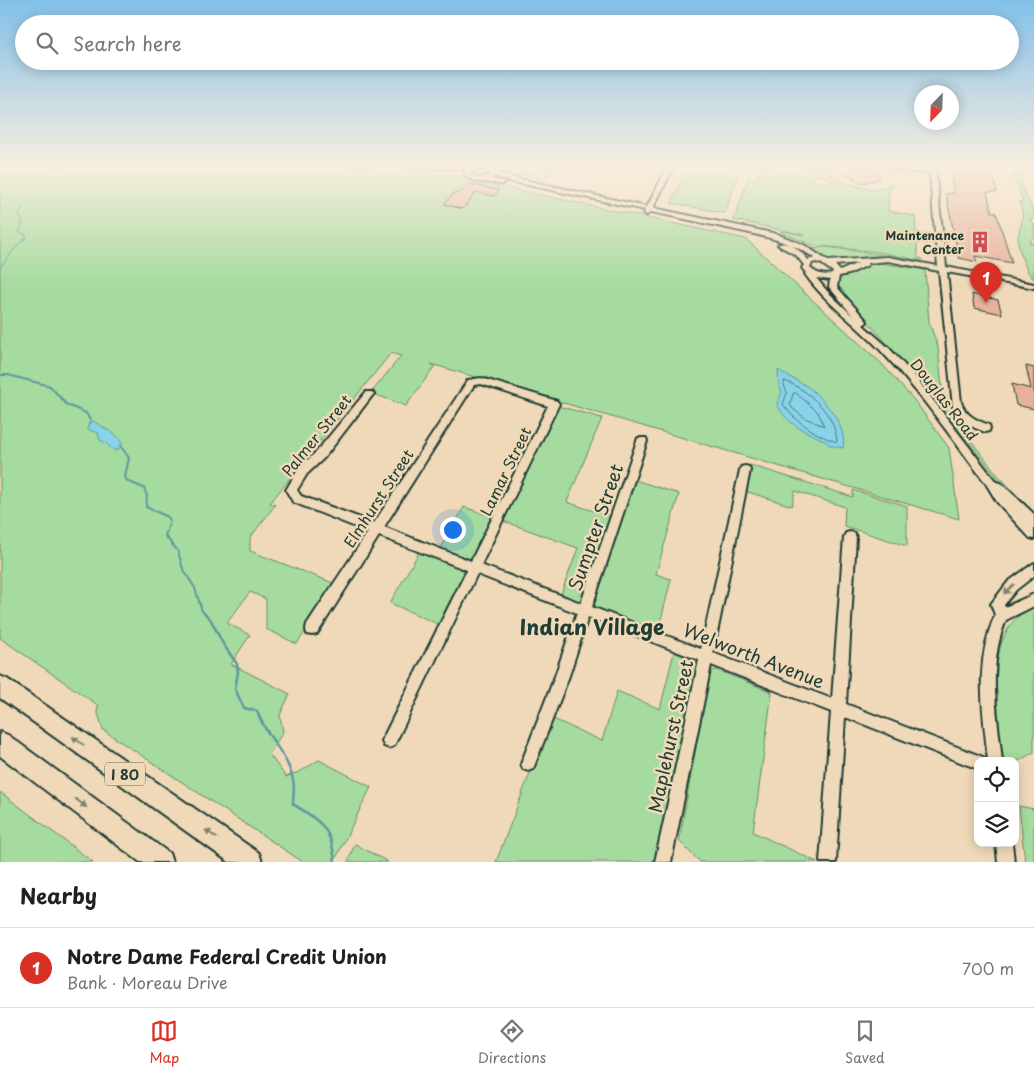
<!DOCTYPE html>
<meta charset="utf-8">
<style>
body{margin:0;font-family:"Playpen Sans",sans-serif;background:#f2f2f2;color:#202124}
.controls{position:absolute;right:15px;bottom:15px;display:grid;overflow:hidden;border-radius:10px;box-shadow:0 2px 12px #0003}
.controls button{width:45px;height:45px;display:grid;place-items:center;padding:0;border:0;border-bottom:1px solid #e0e0e0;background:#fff;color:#202124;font:25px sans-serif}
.compass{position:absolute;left:914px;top:85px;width:45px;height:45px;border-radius:50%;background:#fff;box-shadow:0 2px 12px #0003;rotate:203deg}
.you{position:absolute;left:452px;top:529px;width:18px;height:18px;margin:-12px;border:4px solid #fff;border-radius:50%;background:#1a73e8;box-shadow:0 0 0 8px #1a73e833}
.badge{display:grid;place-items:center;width:32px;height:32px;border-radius:50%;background:#d93025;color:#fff;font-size:16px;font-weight:700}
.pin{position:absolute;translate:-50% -41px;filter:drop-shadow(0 1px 2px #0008)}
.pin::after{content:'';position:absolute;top:26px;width:18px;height:15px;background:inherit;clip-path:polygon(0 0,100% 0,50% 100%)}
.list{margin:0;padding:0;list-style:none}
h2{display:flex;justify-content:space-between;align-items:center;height:65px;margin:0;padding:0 20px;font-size:21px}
h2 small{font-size:16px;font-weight:400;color:#757577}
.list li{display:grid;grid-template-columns:32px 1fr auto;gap:15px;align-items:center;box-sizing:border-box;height:80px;padding:0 20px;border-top:1px solid #e0e0e0}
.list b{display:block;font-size:19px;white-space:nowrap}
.list p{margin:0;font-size:16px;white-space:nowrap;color:#757577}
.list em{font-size:16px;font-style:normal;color:#757577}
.icon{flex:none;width:28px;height:28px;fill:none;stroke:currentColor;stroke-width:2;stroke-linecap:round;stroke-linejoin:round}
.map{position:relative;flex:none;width:1034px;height:862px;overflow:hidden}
.search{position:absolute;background:#fff;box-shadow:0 2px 12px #0003;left:15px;right:15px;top:15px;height:55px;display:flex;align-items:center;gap:12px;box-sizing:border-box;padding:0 18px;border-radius:28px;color:#757577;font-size:19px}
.sheet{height:145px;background:#fff}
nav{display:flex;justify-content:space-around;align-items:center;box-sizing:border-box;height:70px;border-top:1px solid #e0e0e0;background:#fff;font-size:14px;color:#757577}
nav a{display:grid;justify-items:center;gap:2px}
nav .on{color:#d93025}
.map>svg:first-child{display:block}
</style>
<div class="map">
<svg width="1034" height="862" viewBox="0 0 1034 862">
<rect width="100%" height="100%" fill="#f0d9b8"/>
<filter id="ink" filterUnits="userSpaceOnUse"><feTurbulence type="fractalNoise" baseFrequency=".02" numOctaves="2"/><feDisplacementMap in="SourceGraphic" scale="10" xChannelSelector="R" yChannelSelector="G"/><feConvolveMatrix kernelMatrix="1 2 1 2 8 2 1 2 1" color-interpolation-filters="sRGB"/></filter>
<g filter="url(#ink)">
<g fill="#a5db9e" stroke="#628c69">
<polygon points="0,166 400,166 463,179 472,183 485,183 746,239 882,364 914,400 949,448 959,519 431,364 435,366 406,406 371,393 401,356 391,353 270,503 275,505 250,538 250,551 333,583 334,587 297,644 266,629 266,599 250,592 227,623 250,635 231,664 290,694 280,715 283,732 269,754 286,777 301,771 319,760 371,787 334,862 303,862 103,730 97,710 99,706 0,638"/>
<polygon points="510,166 555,166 543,179 509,171 507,170"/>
<polygon points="688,166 741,166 725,213 671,203"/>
<path d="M760,166H834V174H832L831,178L816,175L813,181L831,184L832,180C850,180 873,199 889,183L893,185V188H889L888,211L915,216L918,258L923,259L922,261L878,252L813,245L780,232L782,231L805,235L734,220L748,179L756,180Z"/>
<path d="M1025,166H1034L1022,174C1018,192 1034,203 1034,219L1029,220L1034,224V237L1029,242L1034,244V279C1027,275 1018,249 1018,240C1019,222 1027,222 1019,202H1023L1017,181H1015L1013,177H1015L1014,171L1018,172V168Z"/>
<polygon points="826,247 891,256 870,256 839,261 827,258 811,249"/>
<path d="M881,263L925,270L929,322L938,347L944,406L997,474L1034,513V517L1003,485L920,381L838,288L837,283C844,272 869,264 881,263Z"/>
<polygon points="558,406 602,418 567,502 611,517 583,599 578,601 561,594 578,548 503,521"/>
<polygon points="750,465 853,497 853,490 907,506 907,546 844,526 845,507 795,491 792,506 745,491"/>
<polygon points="635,480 679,494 656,574 671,579 658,632 597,608 594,603"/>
<polygon points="464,507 493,517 473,556 467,559 441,548"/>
<polygon points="419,552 463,569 465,574 440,625 390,603"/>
<path d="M1034,607V752L1015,763V761H1006L1002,755C997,712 981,627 1034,607Z"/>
<polygon points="674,652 694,660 697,665 655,862 496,862 551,718 602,741 617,691 660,709"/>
<polygon points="717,670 772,692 753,832 817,862 700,862 679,841 710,671"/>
<polygon points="0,792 93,862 0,862"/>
<polygon points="1019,806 1034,809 1034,862 1025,862"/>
<polygon points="355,844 388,862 349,862 348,861"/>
</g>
<g fill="#89d3ea" stroke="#5f97a1">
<path d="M778,370C789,378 803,382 813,391C828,405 847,427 843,448L829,445L827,442C805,430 788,427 777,404L782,392L779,386Z"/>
<path d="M93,421L116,435L123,444L120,448L115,451C110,448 106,442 100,440L98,433L87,429L89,423Z"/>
</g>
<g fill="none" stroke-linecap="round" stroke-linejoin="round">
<g stroke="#49797d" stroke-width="1">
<path d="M785,381C809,390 836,415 837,442C819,437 793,420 783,404L787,393L784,385Z"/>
<polygon points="796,393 818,412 824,426 805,418 792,408 790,404 793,394"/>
</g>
<path stroke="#5f97a1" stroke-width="1" d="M0,267C11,256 13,248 26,238V235L19,232L23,223L19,215L24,205"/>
<g stroke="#5f97a1" stroke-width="2">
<polyline points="0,375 8,375 50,386 67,405 86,413 91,422"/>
<polyline points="120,445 129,458 125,476 127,481 144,488 147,496 146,507 168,517 170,521 165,536 178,551 183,569 195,588 202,611 212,621"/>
</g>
<path stroke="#5f97a1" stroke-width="2.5" d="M211,620L223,644L237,664L238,672L235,689L244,708L257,711C265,736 288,754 293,780C295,788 293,796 293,804C320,821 332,828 335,862"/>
</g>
<g fill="#e7b19b" stroke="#1f3d34">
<polygon points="850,166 872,168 880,178 865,183 853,180 855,179 844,173"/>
<polygon points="950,171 974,175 973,172 993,176 997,192 987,192 992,212 996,212 1012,263 975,256 977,262 959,258 946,194 954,193"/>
<polygon points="469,184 499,190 494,196 476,192 463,209 444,204 454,193 459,194"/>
<polygon points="972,294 998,300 1002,314 974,308"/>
<polygon points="1026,366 1034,368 1034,409 1016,405 1012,384 1031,389"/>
</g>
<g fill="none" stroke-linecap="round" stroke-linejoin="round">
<g stroke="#1f3d34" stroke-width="4">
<g id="minor">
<path d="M424,166H484L511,177L647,207L668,166H674L653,208L777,234L804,245L828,261L888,257L938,266L930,174L888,168L885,166H897L929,171V166H935L946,267L1034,284V288L947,272L961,402C965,415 976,420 989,425L990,428L989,431L985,432C971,427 960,421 953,407L939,271L888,261L868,263V265L849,274L839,276L837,287L866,320L867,322L863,325L889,348L916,378L996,482L1001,483L1034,514V539L1030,538L997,502L985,482C952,439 921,393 883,353C858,325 827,305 805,274L806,273L802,268L804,265L796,255L778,245C788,239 802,252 808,260L815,258C789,240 758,235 727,228C702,223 677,217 651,212L647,215L644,213L645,210L509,181L494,176L492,179L505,182L502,184L475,181L465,176L466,169L427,168ZM482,169L489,172L488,176L478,178L470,175L471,172ZM816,262L822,264L833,272L832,274C823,276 817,274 810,268L812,263ZM858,263L840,271L835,265ZM816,278L830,280L829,287L853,316L828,292Z"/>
<path d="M481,378L557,401L559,404L481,565L581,603L637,441L638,438H646L647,441L592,607L701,649L740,470L741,467L745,466L749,467L750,470L713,653L832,699L844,537L846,533L850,532L854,533L856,537L846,704L978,755L983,757L985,761H978V769L845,717L836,862H820L831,712L711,665L671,862H655L699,660L588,617L569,676L535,764L533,769L528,771L523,769L521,764L555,676L577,613L477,574L394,746L389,748L384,746L382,741L384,736L467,570L379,536L317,634L312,635L307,634L306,629L307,624L368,532L293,502L286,490L299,468L316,452L366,392H372L374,394L372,396L324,458L307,474L297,490L301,496L374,523L468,380ZM481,384L548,406L471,561L384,527L474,385Z"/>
<path d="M1034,563V576L1016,590L1004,605L1005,607L1034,594V606L1006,620C987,665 997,713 1002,761H988C983,709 974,664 995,615L991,604L1008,582Z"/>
<polygon points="996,843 1012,843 1014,862 998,862"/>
</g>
</g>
<g stroke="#1f3d34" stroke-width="4">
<g id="highway">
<polygon points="0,676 7,679 259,853 262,862 229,862 0,698"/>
<polygon points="0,732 8,735 169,853 172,862 140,862 0,756"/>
</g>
</g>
<use href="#minor" fill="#f0d9b8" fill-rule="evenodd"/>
<use href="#highway" fill="#f0d9b8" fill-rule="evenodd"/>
</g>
<defs><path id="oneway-solid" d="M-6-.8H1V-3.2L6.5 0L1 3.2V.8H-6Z" transform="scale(1.25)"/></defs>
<g fill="#7d836f">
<use href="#oneway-solid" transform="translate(1009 589) rotate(135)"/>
<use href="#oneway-solid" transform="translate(78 741) rotate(-145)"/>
<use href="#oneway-solid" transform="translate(81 803) rotate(37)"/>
<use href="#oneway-solid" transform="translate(211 834) rotate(-145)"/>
</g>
</g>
<linearGradient id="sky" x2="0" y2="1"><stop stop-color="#82c0e9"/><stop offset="0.58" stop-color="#f8eedf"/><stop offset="1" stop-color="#f8eedf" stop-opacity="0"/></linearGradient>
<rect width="1034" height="286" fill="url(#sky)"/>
<defs>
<g id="building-bare" transform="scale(1.725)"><path d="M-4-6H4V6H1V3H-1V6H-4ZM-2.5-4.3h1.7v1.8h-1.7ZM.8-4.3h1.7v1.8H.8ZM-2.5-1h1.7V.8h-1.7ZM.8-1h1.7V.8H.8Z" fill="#d1495b" stroke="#f0d9b8" stroke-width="2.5" paint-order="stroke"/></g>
</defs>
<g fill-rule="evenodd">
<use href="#building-bare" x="980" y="242"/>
</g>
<g text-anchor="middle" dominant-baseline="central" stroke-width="5" stroke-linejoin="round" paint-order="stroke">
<g font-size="12" font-weight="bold" fill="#1f3d34" stroke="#f0d9b8" text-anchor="end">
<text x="964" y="235">Maintenance<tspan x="964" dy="14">Center</tspan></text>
</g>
<rect fill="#f0d9b8" stroke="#5e6c5c" stroke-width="1" x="105" y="762.5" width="40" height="23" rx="4"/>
<g font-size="14" font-weight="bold" fill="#1f3d34">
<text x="125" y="774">I 80</text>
</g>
<g font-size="15" fill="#1f3d34" stroke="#f0d9b8">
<text transform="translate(945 399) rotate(52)">Douglas Road</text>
<text transform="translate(316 435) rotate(-51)">Palmer Street</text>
<text transform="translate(505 471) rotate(-64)">Lamar Street</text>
<text transform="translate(378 498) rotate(-57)">Elmhurst Street</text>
</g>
<g font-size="18" fill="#1f3d34" stroke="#f0d9b8">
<text transform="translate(595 527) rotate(-71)">Sumpter Street</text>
<text transform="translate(754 655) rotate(21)">Welworth Avenue</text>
<text transform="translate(670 736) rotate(-78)">Maplehurst Street</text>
</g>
<g font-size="21" font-weight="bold" fill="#1f3d34" stroke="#f0d9b8">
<text x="592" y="626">Indian Village</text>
</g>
</g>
</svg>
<div class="controls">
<button><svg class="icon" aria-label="locate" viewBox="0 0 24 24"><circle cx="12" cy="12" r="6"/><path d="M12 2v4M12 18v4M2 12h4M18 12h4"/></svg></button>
<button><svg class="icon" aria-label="layers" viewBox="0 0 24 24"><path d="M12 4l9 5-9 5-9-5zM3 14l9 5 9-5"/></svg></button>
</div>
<svg class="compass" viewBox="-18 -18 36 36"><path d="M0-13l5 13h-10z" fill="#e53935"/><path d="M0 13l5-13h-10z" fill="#757577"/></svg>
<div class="you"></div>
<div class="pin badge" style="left:986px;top:303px">1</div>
<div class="search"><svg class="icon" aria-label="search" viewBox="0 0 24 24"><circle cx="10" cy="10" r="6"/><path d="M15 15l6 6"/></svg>Search here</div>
</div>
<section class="sheet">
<h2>Nearby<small></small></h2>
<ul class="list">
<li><span class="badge">1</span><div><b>Notre Dame Federal Credit Union</b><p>Bank · Moreau Drive</p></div><em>700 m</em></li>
</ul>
</section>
<nav>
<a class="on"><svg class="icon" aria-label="map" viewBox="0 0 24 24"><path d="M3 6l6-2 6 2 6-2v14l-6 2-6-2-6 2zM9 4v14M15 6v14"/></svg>Map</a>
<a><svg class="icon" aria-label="directions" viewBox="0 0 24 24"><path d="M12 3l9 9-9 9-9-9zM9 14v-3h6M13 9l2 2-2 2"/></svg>Directions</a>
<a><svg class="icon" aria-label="saved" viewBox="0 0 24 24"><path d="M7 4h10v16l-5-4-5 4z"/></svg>Saved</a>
</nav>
